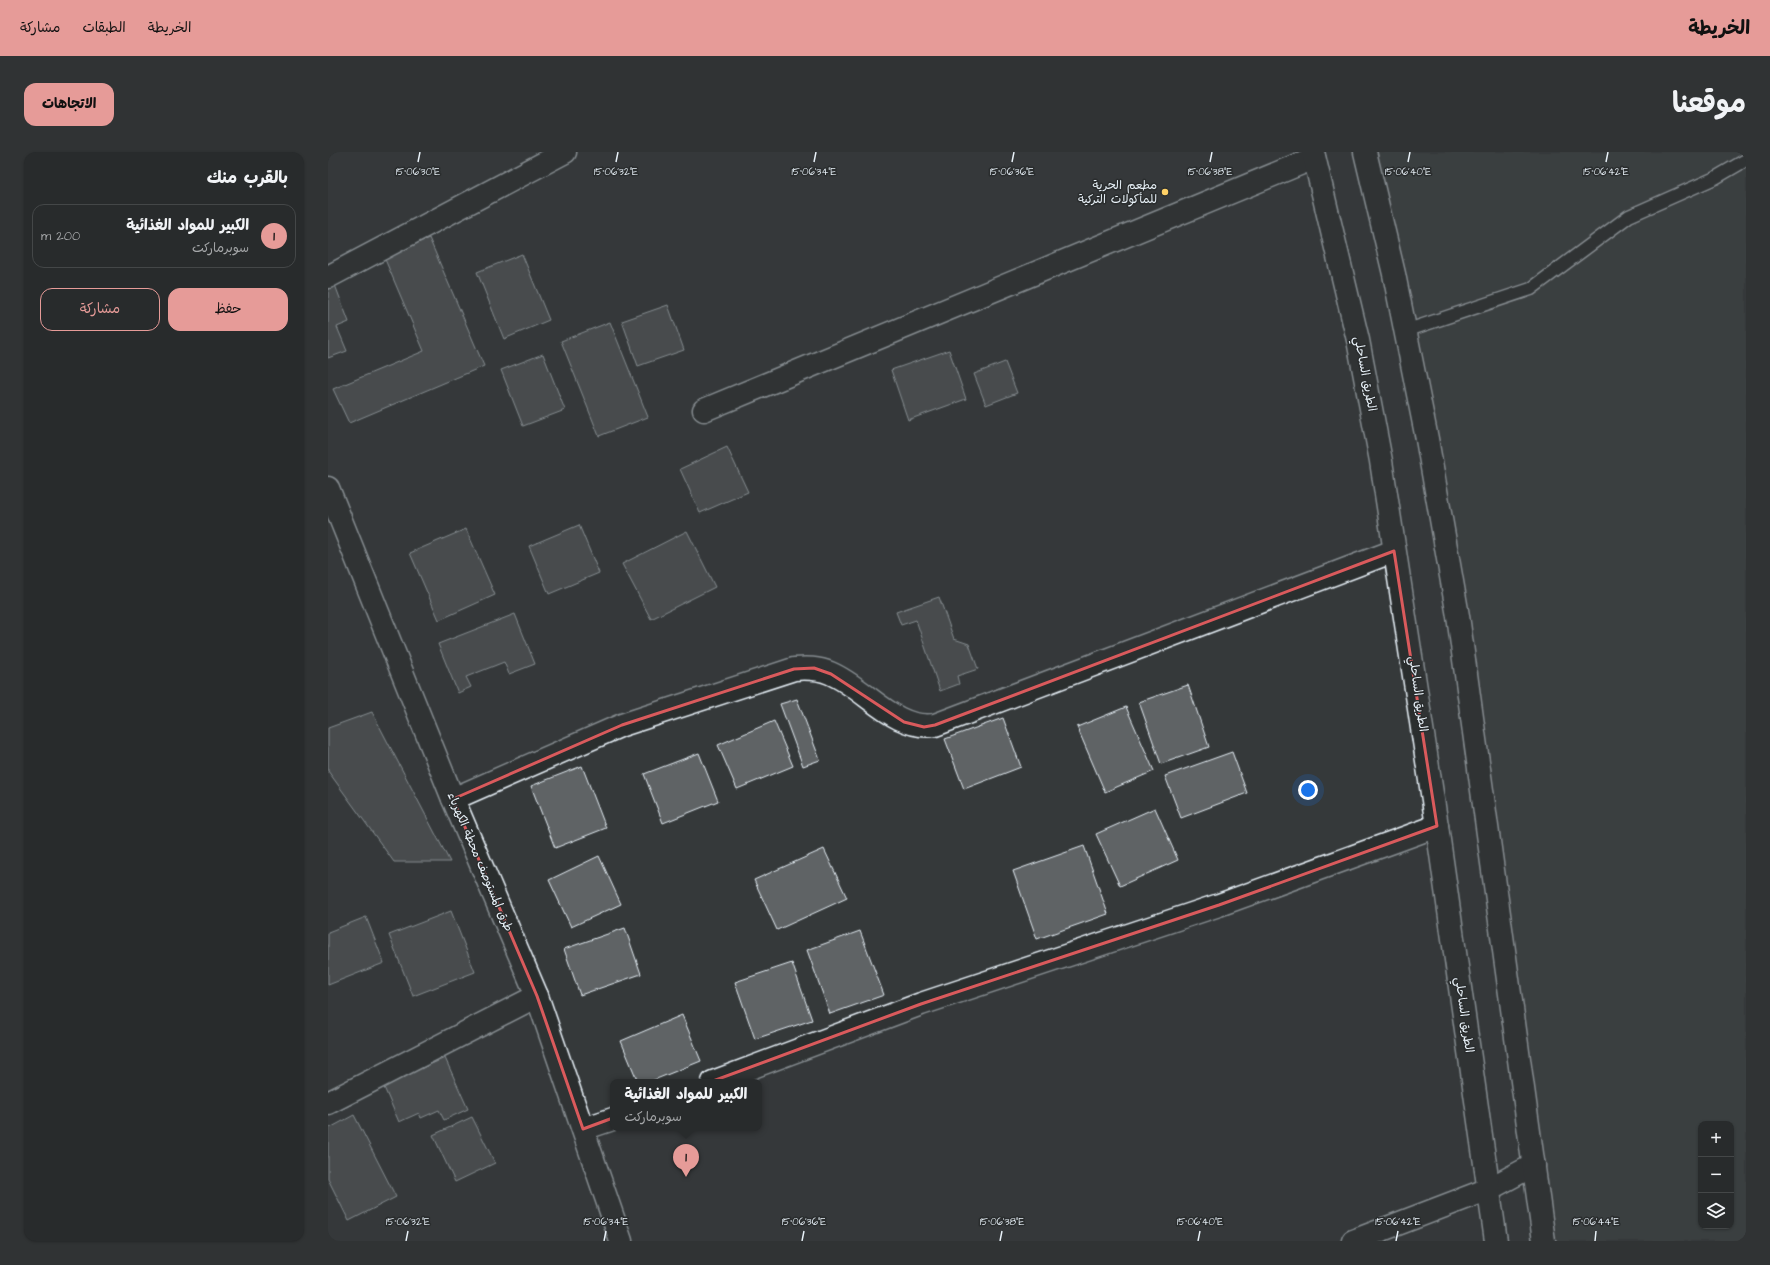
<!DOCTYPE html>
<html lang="ar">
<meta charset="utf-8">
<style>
body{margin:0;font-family:"Architects Daughter","Playpen Sans Arabic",sans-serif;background:#303334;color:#f1f3f6;direction:rtl}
.controls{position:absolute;right:12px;bottom:12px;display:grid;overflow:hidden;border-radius:8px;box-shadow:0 1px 3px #0004}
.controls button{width:36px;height:36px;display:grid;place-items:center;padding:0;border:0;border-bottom:1px solid #444748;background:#282b2c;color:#f1f3f6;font:20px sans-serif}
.you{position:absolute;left:980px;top:638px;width:14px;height:14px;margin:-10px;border:3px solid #fff;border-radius:50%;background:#1a73e8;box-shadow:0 0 0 6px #1a73e833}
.badge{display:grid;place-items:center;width:26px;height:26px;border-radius:50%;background:#e69b98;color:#111;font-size:13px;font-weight:700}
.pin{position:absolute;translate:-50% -33px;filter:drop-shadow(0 1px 2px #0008)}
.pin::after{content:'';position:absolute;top:21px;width:14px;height:12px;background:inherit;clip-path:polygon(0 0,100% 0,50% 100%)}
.popup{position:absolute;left:282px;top:927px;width:152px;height:52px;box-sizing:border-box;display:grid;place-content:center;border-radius:8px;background:#282b2c;filter:drop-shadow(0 1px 3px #0005);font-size:13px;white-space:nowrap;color:#a5a7a9}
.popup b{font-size:15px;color:#f1f3f6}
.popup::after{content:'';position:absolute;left:50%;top:100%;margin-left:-8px;border:8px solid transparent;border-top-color:#282b2c}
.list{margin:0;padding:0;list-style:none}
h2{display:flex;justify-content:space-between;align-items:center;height:52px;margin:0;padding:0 16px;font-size:17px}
h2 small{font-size:13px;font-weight:400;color:#a5a7a9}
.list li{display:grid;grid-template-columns:26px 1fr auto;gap:12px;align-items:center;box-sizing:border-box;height:64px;margin:0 8px 8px;padding:0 8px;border:1px solid #444748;border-radius:12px}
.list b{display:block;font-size:15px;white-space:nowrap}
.list p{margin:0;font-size:13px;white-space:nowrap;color:#a5a7a9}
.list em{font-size:13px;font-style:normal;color:#a5a7a9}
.actions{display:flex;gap:8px;padding:12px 16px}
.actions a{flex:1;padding:9px 0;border:1px solid #e69b98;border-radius:12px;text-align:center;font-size:14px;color:#e69b98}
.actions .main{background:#e69b98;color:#111}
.icon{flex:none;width:22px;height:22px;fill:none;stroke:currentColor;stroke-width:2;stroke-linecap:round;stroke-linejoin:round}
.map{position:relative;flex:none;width:1418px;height:1089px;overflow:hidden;direction:ltr;border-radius:12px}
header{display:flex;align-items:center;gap:24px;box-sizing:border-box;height:56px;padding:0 20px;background:#e69b98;color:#111}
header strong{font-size:19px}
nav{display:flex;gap:22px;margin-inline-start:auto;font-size:14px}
.intro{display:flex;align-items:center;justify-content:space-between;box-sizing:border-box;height:96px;padding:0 24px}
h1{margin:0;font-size:28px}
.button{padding:10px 18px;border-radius:12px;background:#e69b98;color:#111;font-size:14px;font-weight:700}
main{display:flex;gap:24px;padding:0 24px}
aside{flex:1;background:#282b2c;border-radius:12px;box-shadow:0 1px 3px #0004}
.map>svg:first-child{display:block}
</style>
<header>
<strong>الخريطة</strong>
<nav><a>الخريطة</a><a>الطبقات</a><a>مشاركة</a></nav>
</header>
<div class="intro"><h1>موقعنا</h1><a class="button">الاتجاهات</a></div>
<main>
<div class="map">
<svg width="1418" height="1089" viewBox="0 0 1418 1089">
<rect width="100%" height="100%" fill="#35393a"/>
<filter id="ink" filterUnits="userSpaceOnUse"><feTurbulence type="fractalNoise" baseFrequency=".025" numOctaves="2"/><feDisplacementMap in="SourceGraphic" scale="8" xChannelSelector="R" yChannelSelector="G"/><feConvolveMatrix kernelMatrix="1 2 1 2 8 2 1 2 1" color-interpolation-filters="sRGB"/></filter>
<g filter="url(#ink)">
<path fill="#424647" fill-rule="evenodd" d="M1037,0H1418V1089H1216L1130,464ZM1373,972H1403V1074H1373Z"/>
<g fill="#5f6365" stroke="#e8f1f8">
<polygon points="101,86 156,214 21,271 5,237 96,199 56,105"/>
<polygon points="194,102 221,168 176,187 149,120"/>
<polygon points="7,133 21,170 9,175 19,199 0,206 0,136"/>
<polygon points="340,153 356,198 310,214 294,169"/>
<polygon points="282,170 320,265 271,284 233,189"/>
<polygon points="621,198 638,247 580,268 563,218"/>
<polygon points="215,202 237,258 195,274 173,218"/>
<polygon points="677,210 689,241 658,253 646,222"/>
<polygon points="399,295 420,340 372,361 352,317"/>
<polygon points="251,373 271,421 221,442 201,394"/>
<polygon points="138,377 167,443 111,468 82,401"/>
<polygon points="359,379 387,435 323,467 294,412"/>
<polygon points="611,445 626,487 641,492 650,517 629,524 631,532 612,539 588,468 573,473 568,460"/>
<polygon points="187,462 207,512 181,522 176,510 138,525 143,535 130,541 110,492"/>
<polygon points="860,533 881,595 833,612 811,550"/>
<polygon points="469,547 492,608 475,614 452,552"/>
<polygon points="798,555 826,619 777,640 749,575"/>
<polygon points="44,560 122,710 66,710 0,619 0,576"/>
<polygon points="675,566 693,615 636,637 617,587"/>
<polygon points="446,569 465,614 409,637 390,593"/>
<polygon points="904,600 919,641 853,666 837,624"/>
<polygon points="371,601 390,649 335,671 316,622"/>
<polygon points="254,614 278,676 227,696 203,634"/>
<polygon points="827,656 850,708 792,734 768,682"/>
<polygon points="756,694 780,762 709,787 685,719"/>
<polygon points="496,697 519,746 449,778 426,728"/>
<polygon points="271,704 293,752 243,775 221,728"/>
<polygon points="123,759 147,820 85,844 61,783"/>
<polygon points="38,765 56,811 0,833 0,780"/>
<polygon points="297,776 313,822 252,843 236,797"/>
<polygon points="532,779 556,843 502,862 479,798"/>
<polygon points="464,811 484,868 427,887 407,830"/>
<polygon points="354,863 373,909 321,930 310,930 293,889"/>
<polygon points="117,906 140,957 116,968 111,958 93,966 91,961 71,970 55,933"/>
<polygon points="26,963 68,1045 21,1069 0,1027 0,977"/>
<polygon points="144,965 167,1011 127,1030 105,983"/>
</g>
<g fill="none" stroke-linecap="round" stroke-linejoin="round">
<g stroke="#e8f1f8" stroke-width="15">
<polyline id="service" points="1077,179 1203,137 1301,64 1387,26 1418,8"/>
</g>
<g stroke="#e8f1f8" stroke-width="25">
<g id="minor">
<polyline points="0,125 237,0"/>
<polyline points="376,258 986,6"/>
<path d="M125,647L294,573L466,517C479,516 490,516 502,521C538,536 566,579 607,573L1066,399"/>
<polyline points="385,930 593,852 891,753 1109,674"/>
<polyline points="0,951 209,844"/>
<polyline points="255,977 285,967"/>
<polyline points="1025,1089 1161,1037 1206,1013"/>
</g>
</g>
<g stroke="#e8f1f8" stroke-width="25">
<polyline id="tertiary" points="0,336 125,647 209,844 293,1089"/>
</g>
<g stroke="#e8f1f8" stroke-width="25">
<g id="trunk">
<polyline points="985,0 1030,188 1053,309 1109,674 1168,1089"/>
<polyline points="1037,0 1066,122 1099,287 1130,464 1216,1089"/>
</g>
</g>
<use href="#service" stroke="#2a2d2e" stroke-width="12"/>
<use href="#minor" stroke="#2a2d2e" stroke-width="22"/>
<use href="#tertiary" stroke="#2a2d2e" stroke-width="22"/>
<use href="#trunk" stroke="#2a2d2e" stroke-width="22"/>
</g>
</g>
<path d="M0 0H1418V1089H0ZM1066,399L1109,674L891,753L593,852L255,977L209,844L125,647L294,573L466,517L486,516L503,522L576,570L596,575L607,573Z" fill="#35393a" fill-opacity=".55" fill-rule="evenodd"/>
<path fill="none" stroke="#da5a5c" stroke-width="3" stroke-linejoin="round" d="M1066,399L1109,674L891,753L593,852L255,977L209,844L125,647L294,573L466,517L486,516L503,522L576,570L596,575L607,573Z"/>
<path fill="none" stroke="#e8f1f8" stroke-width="1.5" d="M90,10L92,0M288,10L290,0M486,10L488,0M684,10L686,0M882,10L884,0M1080,10L1082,0M1278,10L1280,0M78,1089L80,1079M276,1089L278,1079M474,1089L476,1079M672,1089L674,1079M870,1089L872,1079M1068,1089L1070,1079M1267,1089L1268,1079"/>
<circle fill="#ffd166" stroke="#2a2d2e" stroke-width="1.5" cx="837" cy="40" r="4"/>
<g text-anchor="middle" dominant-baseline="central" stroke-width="3" stroke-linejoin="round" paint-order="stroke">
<g font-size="12" fill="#e8f1f8" stroke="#2a2d2e" text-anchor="end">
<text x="829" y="33">مطعم الحرية<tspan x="829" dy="14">للمأكولات التركية</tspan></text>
</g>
<g font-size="12" fill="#e8f1f8" stroke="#2a2d2e">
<text transform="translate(1037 222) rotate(79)">الطريق الساحلي</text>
<text transform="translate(1090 542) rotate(82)">الطريق الساحلي</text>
<text transform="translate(152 710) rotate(67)">طرق المستوصف محطة الكهرباء</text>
<text transform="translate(1136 863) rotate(82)">الطريق الساحلي</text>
</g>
</g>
<g font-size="10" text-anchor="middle" fill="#e8f1f8" stroke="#2a2d2e" stroke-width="3" stroke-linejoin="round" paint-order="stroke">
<text x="90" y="23">15°06'30"E</text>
<text x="1278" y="23">15°06'42"E</text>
<text x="288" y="23">15°06'32"E</text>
<text x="486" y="23">15°06'34"E</text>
<text x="684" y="23">15°06'36"E</text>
<text x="882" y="23">15°06'38"E</text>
<text x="1080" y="23">15°06'40"E</text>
<text x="80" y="1073">15°06'32"E</text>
<text x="278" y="1073">15°06'34"E</text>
<text x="476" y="1073">15°06'36"E</text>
<text x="674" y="1073">15°06'38"E</text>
<text x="872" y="1073">15°06'40"E</text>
<text x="1070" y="1073">15°06'42"E</text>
<text x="1268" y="1073">15°06'44"E</text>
</g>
</svg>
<div class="controls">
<button>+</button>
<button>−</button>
<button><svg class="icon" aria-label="layers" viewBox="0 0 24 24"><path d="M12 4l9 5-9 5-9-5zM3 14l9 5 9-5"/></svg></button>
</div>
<div class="you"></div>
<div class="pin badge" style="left:358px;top:1025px">1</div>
<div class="popup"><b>الكبير للمواد الغذائية</b>سوبرماركت</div>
</div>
<aside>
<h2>بالقرب منك<small></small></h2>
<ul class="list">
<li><span class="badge">1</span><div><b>الكبير للمواد الغذائية</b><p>سوبرماركت</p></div><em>200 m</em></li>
</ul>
<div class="actions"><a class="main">حفظ</a><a>مشاركة</a></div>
</aside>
</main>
